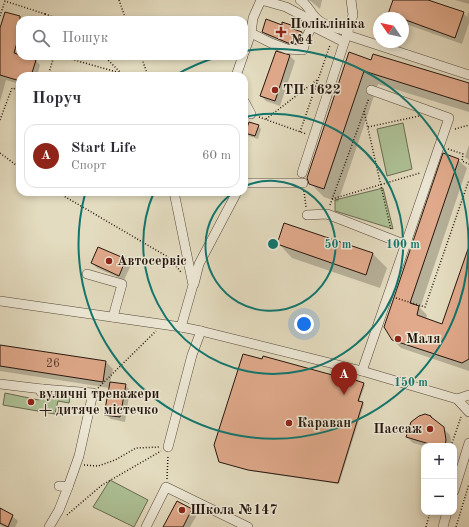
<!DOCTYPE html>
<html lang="uk">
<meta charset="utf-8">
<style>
body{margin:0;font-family:"Old Standard TT",serif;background:#f7f7f7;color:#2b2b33}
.controls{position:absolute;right:12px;bottom:12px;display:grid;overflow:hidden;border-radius:8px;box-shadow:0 2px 6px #0003}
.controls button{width:36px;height:36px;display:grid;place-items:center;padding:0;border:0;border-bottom:1px solid #e1e1e2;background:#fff;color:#2b2b33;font:20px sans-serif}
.compass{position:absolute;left:373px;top:12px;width:36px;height:36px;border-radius:50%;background:#fff;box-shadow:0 2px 6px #0003;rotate:304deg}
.you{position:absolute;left:304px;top:324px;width:14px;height:14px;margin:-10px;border:3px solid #fff;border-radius:50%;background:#1a73e8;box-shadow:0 0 0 6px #1a73e833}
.badge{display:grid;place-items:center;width:26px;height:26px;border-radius:50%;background:#8f2418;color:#fff;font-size:13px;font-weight:700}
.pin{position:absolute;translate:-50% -33px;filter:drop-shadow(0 1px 2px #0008)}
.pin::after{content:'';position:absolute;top:21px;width:14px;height:12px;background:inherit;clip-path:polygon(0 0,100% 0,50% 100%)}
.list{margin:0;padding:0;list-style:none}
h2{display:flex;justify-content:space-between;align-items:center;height:52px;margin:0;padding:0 16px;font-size:17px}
h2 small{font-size:13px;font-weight:400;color:#7c7c81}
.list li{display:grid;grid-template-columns:26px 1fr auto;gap:12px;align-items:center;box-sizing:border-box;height:64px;margin:0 8px 8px;padding:0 8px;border:1px solid #e1e1e2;border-radius:12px}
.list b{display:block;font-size:15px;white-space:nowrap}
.list p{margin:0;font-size:13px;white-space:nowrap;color:#7c7c81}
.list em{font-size:13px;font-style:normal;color:#7c7c81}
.icon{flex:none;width:22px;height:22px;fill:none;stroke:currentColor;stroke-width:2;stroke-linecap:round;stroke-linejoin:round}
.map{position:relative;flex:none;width:469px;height:527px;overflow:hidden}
.search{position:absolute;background:#fff;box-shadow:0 2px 6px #0003;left:16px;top:16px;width:232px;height:44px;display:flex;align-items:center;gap:10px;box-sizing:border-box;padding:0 14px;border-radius:12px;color:#7c7c81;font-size:15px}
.panel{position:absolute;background:#fff;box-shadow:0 2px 6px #0003;left:16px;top:72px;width:232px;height:124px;border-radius:12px}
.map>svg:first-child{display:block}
</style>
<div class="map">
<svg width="469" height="527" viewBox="0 0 469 527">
<rect width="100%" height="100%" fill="#e4dcc0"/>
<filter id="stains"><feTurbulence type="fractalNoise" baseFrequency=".005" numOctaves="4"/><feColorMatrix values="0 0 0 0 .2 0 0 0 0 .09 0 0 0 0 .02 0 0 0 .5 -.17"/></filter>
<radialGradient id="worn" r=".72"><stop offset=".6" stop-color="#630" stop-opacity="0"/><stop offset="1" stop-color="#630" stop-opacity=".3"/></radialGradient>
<g fill="#aec297" stroke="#6a6c52">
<polygon points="403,123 412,169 387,176 377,129"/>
<polygon points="383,188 393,229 335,211 335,200"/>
<polygon points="41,392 71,394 69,403 58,401 55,414 3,405 5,393 39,400"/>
<polygon points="110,480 148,500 134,527 93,507"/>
</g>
<g fill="#0003">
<polygon points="309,0 322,0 320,9 312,2"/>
<polygon points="395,0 425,0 463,13 467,17 469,11 469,23 462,44 403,23 403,18 394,18 390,14"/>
<polygon points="455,0 469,0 469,4"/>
<polygon points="5,13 26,20 20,20 19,56 35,60 40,65 37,76 20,76 20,84 6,80 0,102 0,31"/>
<polygon points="290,26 294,30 302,33 305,36 302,46 292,46 266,35 263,31"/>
<polygon points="276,52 290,56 295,61 280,106 266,101 261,96"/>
<polygon points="350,54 372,61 469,84 469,112 378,84 338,202 324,197 310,183"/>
<polygon points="258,126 261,129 258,139 249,136 246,132"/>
<polygon points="469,145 469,160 465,157"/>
<polygon points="458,160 467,168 420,308 427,315 426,319 443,325 469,249 469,371 401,348 393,340"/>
<polygon points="285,224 373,254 387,268 380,288 292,258 279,244"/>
<polygon points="99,248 126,260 131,265 124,280 97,268 92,263"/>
<polygon points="0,346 106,362 113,369 110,383 125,385 130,390 125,422 111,419 105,414 110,388 0,371"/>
<polygon points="363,384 365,385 359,402 364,404 339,484 251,471 222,463"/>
<polygon points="431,417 450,435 452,446 424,446 413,443 407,437"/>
<polygon points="178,502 192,510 197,515 190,527 164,527"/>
<polygon points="0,509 12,516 18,521 15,527 4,527 0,525"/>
</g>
<g fill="#e1aa8c" stroke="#25160e">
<polygon points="393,0 428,0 464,12 455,38 403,19 403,18 388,14"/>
<polygon points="5,12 20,16 20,32 14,53 20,55 20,56 36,60 31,76 20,76 20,81 0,75 0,28"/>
<polygon points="266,19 282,25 282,22 291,25 290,28 302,32 299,44 288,43 262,32"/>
<polygon points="276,51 290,55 275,101 260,96"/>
<polygon points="349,52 371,60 373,54 469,83 469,104 364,71 324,189 309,184 307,178"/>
<polygon points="249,122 259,125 255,136 245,133"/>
<polygon points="443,153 459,159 410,303 419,306 417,315 442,324 468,249 469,249 469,359 462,363 392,340 384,327"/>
<polygon points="284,223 373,253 366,275 277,244"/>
<polygon points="98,247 126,259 119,276 91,263"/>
<polygon points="0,345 106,361 103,382 0,366"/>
<polygon points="243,354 262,359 263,356 336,376 337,374 364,383 358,401 363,402 338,483 248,470 219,462 214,445"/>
<polygon points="110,382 126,384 120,417 104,415"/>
<polygon points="425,414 431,416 431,417 444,427 446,440 445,446 436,446 406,437 411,422 419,416"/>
<polygon points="177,501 192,509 183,527 163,527"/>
<polygon points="0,508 13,515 8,527 0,523"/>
</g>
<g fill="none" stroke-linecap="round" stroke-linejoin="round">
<g stroke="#55483a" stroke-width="10">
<g id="minor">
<path d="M300,0C307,4 309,10 314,16C322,26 336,28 348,31"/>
<polyline points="312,26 307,36 303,50 287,49 271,43 251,33 253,18 261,0 286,7 305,17 312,26 344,42"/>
<polyline points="347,35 469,75"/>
<polyline points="244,53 251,33"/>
<polyline points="236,76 243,56"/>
<polyline points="244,101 251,114"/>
<polyline points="302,173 353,15 351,0"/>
<polyline points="244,183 303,183"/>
<polyline points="174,192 193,285 181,327"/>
<polyline points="307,215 327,214 406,245"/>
<polyline points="87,274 122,284 113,317"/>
<polyline points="194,284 199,264 237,192"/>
<polyline points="0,301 181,327 201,331 362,371 457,399 469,412"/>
<polyline points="362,371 449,118 371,90"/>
<polyline points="0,384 42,389 41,392"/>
<polyline points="42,389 93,393 79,456 68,487"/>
<polyline points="457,399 469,395"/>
<polyline points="168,447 192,355 201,331"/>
<polyline points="454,491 469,443"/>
<polyline points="49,527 59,510 68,487 59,486"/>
<polyline points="146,527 166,487 248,527"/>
<polyline points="443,527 447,512"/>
</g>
</g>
<g stroke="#25160e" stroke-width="1.5" stroke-dasharray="1 2" stroke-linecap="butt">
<polyline points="119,0 126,20"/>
<polyline points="45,14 61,20"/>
<polyline points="0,16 5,1 45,14 43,20"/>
<polyline points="60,56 131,76"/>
<polyline points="104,56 120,72"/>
<polyline points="141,56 148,76"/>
<polyline points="48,76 54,56"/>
<polyline points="364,111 391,230"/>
<polyline points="259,117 306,134"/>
<polyline points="266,119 318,79"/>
<polyline points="0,120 12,88 20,90"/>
<polyline points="368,127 419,116"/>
<polyline points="455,129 469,125"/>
<polyline points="300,132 330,45"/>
<polyline points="448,149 463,154 462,161 469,164"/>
<polyline points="0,153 20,168"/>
<polyline points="304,191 306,207"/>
<polyline points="57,192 168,257 181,272"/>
<polyline points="332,199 420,173"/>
<polyline points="330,205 369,98"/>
<polyline points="396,298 425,307 469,180"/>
<polyline points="98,388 156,331"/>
<polyline points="451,446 461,417"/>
<polyline points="84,465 98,466 115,460 136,448 160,447"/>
<polyline points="167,479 168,455"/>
<polyline points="67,515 102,485 161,451"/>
<polyline points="426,527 430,512"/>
<polyline points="456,527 469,484"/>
</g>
<use href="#minor" stroke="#ede8d6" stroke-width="9"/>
</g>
<g fill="none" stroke="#0f766e" stroke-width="2">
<path d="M245 186A65 65 0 1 1 234 192"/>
<path d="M245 117A130 130 0 1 1 154 192"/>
<path d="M174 76A195 195 0 0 1 221 56M244 51A195 195 0 1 1 85 194"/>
</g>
<g fill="#8f2418" stroke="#ede8d6" stroke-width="1.5">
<path d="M279 26h4v4h4v4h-4v4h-4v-4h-4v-4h4z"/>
<circle cx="275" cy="90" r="4"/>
<circle cx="109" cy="261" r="4"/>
<circle cx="398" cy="339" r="4"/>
<circle cx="31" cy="402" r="4"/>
<circle cx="289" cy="423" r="4"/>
<circle cx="430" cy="429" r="4"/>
<circle cx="182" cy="510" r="4"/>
</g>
<g text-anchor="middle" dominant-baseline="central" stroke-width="3" stroke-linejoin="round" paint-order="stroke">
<g font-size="12" fill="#543b2e">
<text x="53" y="364">26</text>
</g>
<g font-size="14" font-weight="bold" fill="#25160e" stroke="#ede8d6" text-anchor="start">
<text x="290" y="24">Поліклініка<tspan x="290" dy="16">№4</tspan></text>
<text x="283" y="90">ТП 1622</text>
<text x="117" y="261">Автосервіс</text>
<text x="406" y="339">Маля</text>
<text x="39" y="394">вуличні тренажери<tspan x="39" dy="16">+ дитяче містечко</tspan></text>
<text x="297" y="423">Караван</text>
<text x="422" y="429" text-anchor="end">Пассаж</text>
<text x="190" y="510">Школа №147</text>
</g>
</g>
<circle cx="273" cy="244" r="6" fill="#0f766e" stroke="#ede8d6" stroke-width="2"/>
<g font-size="12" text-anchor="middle" font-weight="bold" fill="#0f766e" stroke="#ede8d6" stroke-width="3" stroke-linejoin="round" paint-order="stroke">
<text x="338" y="248">50 m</text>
<text x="403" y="248">100 m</text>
<text x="411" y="386">150 m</text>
</g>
<rect width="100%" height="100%" filter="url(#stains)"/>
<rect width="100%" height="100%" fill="url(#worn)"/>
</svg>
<div class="controls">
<button>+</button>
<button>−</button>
</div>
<svg class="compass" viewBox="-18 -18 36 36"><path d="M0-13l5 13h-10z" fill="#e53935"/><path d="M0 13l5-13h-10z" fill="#7c7c81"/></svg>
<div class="you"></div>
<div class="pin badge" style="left:344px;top:395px">A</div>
<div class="search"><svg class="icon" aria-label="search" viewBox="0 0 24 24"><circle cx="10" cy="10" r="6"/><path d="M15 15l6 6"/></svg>Пошук</div>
<section class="panel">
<h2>Поруч<small></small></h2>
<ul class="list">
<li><span class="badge">A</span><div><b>Start Life</b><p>Спорт</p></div><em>60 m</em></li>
</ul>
</section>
</div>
